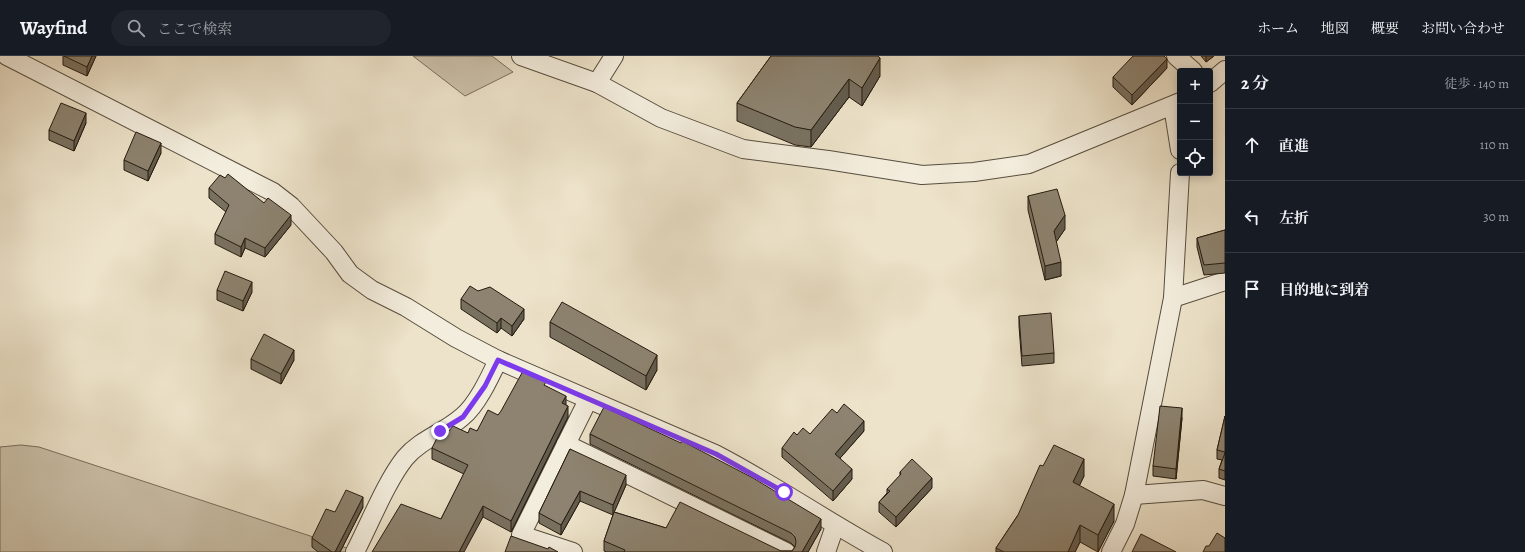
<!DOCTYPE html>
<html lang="ja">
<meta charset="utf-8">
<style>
body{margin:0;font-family:Alegreya,"Noto Serif JP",serif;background:#20242c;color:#f1f3f6}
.controls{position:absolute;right:12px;top:12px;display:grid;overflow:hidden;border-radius:4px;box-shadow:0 2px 10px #0003}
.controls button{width:36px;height:36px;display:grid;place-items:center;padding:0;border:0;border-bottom:1px solid #363941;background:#171b24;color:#f1f3f6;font:20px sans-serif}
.stop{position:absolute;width:12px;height:12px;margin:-9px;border:3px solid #7c3aed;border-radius:50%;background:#fff}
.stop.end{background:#7c3aed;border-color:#fff;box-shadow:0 1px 4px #0008}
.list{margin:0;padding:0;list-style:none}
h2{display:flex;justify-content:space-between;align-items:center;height:52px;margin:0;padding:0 16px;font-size:17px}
h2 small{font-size:13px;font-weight:400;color:#9ea1a6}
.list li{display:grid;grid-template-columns:26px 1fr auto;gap:12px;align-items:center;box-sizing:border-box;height:72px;padding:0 16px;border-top:1px solid #363941}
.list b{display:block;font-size:15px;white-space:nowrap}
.list em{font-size:13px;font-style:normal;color:#9ea1a6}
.icon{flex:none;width:22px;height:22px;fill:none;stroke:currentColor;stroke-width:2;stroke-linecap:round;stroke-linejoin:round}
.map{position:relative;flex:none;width:1225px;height:496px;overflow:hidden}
header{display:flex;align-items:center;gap:24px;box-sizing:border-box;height:56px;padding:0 20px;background:#171b24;border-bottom:1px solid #363941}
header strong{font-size:19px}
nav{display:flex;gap:22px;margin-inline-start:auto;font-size:14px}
.search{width:280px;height:36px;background:#20242c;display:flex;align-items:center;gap:10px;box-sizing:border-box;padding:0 14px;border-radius:22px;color:#9ea1a6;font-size:15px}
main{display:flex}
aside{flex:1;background:#171b24}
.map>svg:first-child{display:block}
</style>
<header>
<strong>Wayfind</strong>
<div class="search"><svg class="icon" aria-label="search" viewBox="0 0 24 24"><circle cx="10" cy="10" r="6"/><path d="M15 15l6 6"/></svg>ここで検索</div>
<nav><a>ホーム</a><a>地図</a><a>概要</a><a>お問い合わせ</a></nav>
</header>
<main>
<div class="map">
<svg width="1225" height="496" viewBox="0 0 1225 496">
<rect width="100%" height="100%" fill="#ede3ca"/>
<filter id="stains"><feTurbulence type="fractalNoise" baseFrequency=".005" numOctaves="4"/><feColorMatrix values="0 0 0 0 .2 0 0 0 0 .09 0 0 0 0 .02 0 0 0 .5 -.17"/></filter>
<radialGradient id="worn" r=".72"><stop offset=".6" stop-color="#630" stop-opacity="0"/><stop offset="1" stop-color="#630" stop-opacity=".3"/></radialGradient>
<g fill="#cbc1aa" stroke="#786e5c">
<polygon points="413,0 492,0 513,16 465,40"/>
<polygon points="21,389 39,391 359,496 0,496 0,391"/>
</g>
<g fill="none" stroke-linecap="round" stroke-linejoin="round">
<g stroke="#574d3e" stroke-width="20">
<g id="minor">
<path d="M7,0L273,136L291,150L334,196L350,218L372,234L406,251L456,282L498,304L715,398C773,428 826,465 883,496"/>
<polyline points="521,0 597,27 661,62 743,93 828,104 922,119 974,116 1029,108 1180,46"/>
<polyline points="1176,0 1193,15"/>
<polyline points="597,27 614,0"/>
<polyline points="1210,27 1225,14"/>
<polyline points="1173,50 1180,94"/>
<polyline points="1173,242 1225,225"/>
<polyline points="566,388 786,496"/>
<polyline points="1134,439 1203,434 1225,440"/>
<path d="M355,496C370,467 386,426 405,402C421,383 444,377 462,361C477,349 490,321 498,304"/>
<polyline points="573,496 521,479 588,344"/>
<polyline points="826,496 835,470"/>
<polyline points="1111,496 1125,468 1134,439 1173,242 1180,117"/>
</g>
</g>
<use href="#minor" stroke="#f3eddd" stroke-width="18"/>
</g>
<g fill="#797160" stroke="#251b0f">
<polygon points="63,0 96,0 87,20 63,9"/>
<polygon points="771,0 880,20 862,50 849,41 811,91 795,89 737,65 737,47"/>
<polygon points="1201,0 1214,0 1206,6"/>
<polygon points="1167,12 1132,49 1113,31 1113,21"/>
<polygon points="86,67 74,95 49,84 49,74"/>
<polygon points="161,97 148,125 124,114 124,104"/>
<polygon points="209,132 291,169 265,201 245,192 241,201 215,188 215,178 226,156 209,142"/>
<polygon points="1028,140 1065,173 1056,186 1061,220 1045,224 1028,154"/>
<polygon points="1225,174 1225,217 1204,219 1197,191 1197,182"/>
<polygon points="217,234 252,236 243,255 217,244"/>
<polygon points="478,235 524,263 512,280 501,272 497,277 461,253 461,243"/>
<polygon points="1019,260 1054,297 1054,307 1022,310 1019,270"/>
<polygon points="550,266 657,314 646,334 550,281"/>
<polygon points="251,303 294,304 281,328 251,313"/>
<polygon points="546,330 566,349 568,361 511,476 483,461 441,463 464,418 432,403 432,392 449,375 468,377 477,375 498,359"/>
<polygon points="837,357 864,375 840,402 852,423 833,445 782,401 782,392 797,379 810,378"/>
<polygon points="1225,360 1225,424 1219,422 1219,413 1222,404 1217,403 1217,394"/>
<polygon points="1182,362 1176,423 1153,420 1153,410"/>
<polygon points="590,378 821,473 808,496 607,496 604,495 604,485 613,459 580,445 561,479 539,467 539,457 570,393 626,429 614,456 666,472 781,495 792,495 795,491 791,487 590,388"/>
<polygon points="900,416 932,432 896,471 879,456 879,446 887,437 887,433 900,420"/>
<polygon points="1084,420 1079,430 1114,465 1098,496 1080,486 1075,496 996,496 996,492 1018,459"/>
<polygon points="363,451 340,496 318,496 312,491 312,482 335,456"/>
</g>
<g fill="#635c4e" stroke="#251b0f">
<polygon points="92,0 96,0 87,20 87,11"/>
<polygon points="1206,0 1214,0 1206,6"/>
<polygon points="880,2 880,20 862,50 862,32"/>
<polygon points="1167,3 1167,12 1132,49 1132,39"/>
<polygon points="849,23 849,41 811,91 811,74"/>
<polygon points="86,57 86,67 74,95 74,85"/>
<polygon points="161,87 161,97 148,125 148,115"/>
<polygon points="291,159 291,169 265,201 265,192"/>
<polygon points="1065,159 1065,173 1054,189 1054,175"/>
<polygon points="245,182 245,192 241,201 241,191"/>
<polygon points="1061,206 1061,220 1045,224 1045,210"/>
<polygon points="252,226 252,236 243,255 243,245"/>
<polygon points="524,253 524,263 512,280 512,270"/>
<polygon points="501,262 501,272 497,277 497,267"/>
<polygon points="294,294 294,304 281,328 281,318"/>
<polygon points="657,299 657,314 646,334 646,320"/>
<polygon points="566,340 566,351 562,347"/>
<polygon points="568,350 568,361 511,476 511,465"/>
<polygon points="1182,352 1182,362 1176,423 1176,413"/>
<polygon points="864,365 864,375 835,408 835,398"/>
<polygon points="1084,403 1084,420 1073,443 1073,426"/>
<polygon points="852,413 852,423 833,445 833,435"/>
<polygon points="626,419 626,429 613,459 613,449"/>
<polygon points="932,422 932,432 896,471 896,461"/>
<polygon points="580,435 580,445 561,479 561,469"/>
<polygon points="363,441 363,451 340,496 335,496"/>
<polygon points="1114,448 1114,465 1098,496 1098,479"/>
<polygon points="483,450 483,461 464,496 459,496"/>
<polygon points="821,463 821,473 808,496 802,496"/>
<polygon points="1080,469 1080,486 1075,496 1068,496"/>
</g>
<g fill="#8d8370" stroke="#251b0f">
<polygon points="64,0 92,0 87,11"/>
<polygon points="771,0 878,0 880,2 862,32 849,23 811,74 795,71 737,47"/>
<polygon points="1133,0 1164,0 1167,3 1132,39 1113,21"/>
<polygon points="61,47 86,57 74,85 49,74"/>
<polygon points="136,76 161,87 148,115 124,104"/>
<polygon points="228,118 264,147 268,142 291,159 265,192 245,182 241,191 215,178 229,149 209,132 220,119 225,122"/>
<polygon points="1057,133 1065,159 1054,175 1061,206 1045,210 1028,140"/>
<polygon points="1225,174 1225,207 1204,209 1197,182"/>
<polygon points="225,215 252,226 243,245 217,234"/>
<polygon points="470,230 478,235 490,231 524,253 512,270 501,262 497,267 461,243"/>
<polygon points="562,246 657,299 646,320 550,266"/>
<polygon points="1051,257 1054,297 1022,300 1019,260"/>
<polygon points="264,278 294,294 281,318 251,303"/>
<polygon points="523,315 546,326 544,329 566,340 562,347 568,350 511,465 483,450 459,496 372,496 401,448 441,463 468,409 432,392 439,378 446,374 449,375 453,370 468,377 470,372 477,375 488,354 498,359 501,355"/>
<polygon points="844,348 864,365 835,398 852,413 833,435 782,392 794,376 797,379 803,372 810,378 832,353 837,357"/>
<polygon points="1160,350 1182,352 1176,413 1153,410"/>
<polygon points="604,351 670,382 681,387 682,385 753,422 821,463 802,496 624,496 625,494 604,485 614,456 666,472 680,446 781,495 792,495 795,491 796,486 795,481 791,477 590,378"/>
<polygon points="1225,360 1225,396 1217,394"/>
<polygon points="1054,389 1084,403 1073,426 1114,448 1098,479 1080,469 1068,496 1069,496 1004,496 996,492 1018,459 1040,409 1043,410"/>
<polygon points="570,393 626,419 613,449 580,435 561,469 539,457"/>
<polygon points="1225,397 1225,415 1219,413"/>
<polygon points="912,403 932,422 896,461 879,446 890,435 887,433 901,418 900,416"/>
<polygon points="346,434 363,441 335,496 332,496 312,482 326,453 335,456"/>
<polygon points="1217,477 1225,482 1225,496 1203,496 1206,490 1209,490"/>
<polygon points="1141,478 1176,496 1132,496"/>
<polygon points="511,480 548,493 549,491 558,496 505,496"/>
</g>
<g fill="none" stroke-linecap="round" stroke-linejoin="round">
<polyline stroke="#7c3aed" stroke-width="5" points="440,375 463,361 485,330 498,304 716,398 784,436"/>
</g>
<rect width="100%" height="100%" filter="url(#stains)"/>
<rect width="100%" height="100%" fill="url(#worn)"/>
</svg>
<div class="controls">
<button>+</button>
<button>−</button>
<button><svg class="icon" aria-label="locate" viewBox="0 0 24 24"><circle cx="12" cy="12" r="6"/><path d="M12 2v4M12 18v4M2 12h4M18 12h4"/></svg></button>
</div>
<div class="stop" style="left:784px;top:436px"></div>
<div class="stop end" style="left:440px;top:375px"></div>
</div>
<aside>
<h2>2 分<small>徒歩 · 140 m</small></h2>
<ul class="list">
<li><svg class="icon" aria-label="ahead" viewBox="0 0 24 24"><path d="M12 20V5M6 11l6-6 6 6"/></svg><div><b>直進</b></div><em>110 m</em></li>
<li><svg class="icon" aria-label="left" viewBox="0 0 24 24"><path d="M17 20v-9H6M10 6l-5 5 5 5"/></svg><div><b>左折</b></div><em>30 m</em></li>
<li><svg class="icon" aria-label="arrive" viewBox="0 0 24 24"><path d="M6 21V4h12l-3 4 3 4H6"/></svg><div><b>目的地に到着</b></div></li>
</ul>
</aside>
</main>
